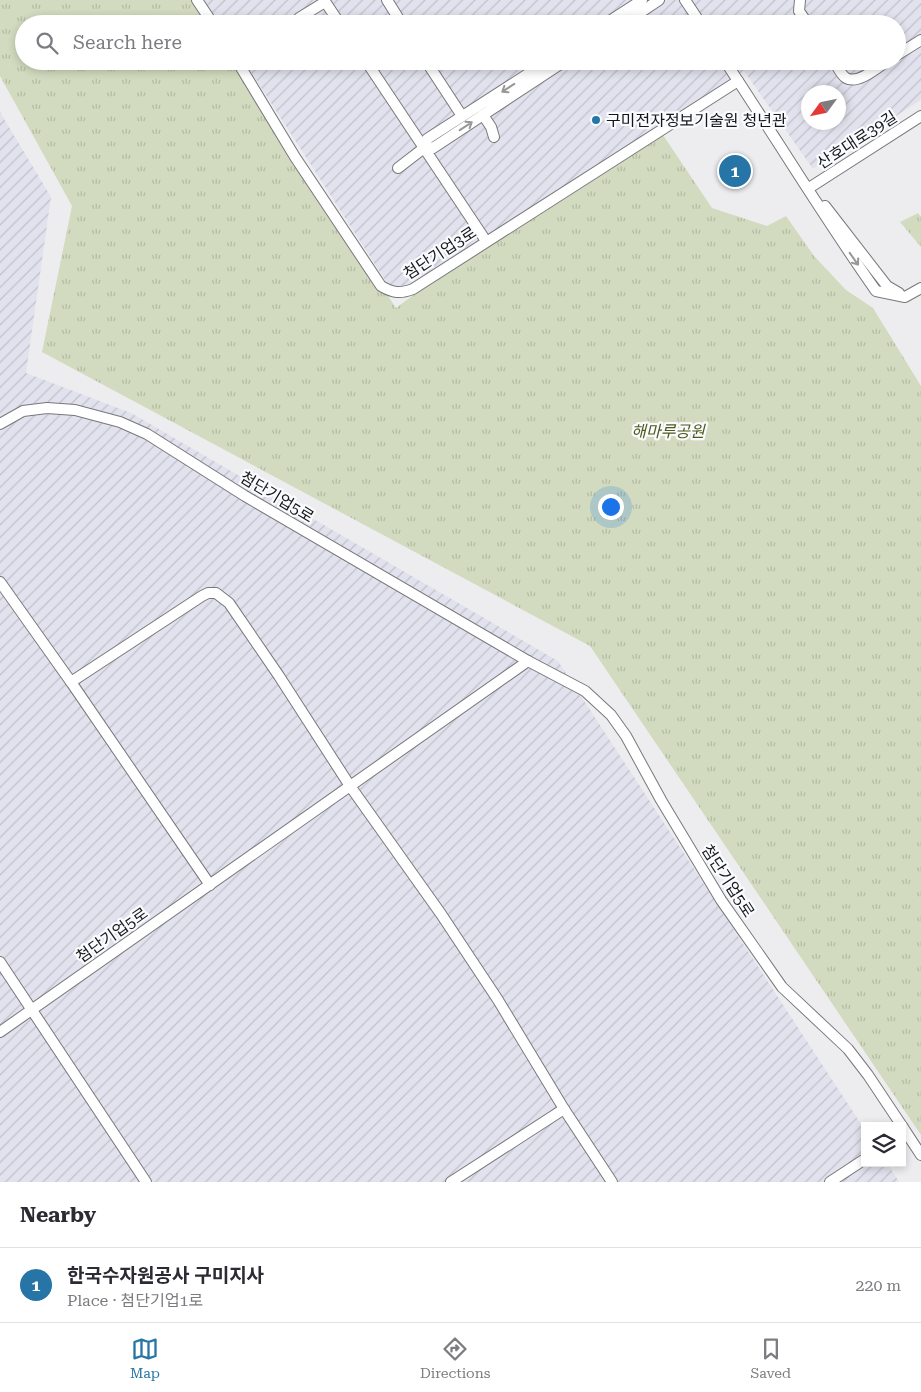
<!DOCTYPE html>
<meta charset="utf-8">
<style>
body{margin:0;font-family:"Roboto Serif","Noto Sans KR",serif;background:#f7f7f7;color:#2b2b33}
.controls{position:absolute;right:15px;bottom:15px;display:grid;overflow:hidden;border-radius:0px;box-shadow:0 2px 8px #0003}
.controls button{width:45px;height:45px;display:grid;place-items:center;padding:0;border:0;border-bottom:1px solid #e1e1e2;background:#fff;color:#2b2b33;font:25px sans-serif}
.compass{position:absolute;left:801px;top:85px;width:45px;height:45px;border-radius:50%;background:#fff;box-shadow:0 2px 8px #0003;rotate:237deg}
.you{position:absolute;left:610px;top:506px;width:18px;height:18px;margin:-12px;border:4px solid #fff;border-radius:50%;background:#1a73e8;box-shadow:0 0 0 8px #1a73e833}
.badge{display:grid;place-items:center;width:32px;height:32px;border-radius:50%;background:#2775a7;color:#fff;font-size:16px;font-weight:700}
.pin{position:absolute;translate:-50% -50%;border:2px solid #fff;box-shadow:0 1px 5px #0006}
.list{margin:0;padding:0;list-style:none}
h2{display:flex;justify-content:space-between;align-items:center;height:65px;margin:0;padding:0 20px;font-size:21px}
h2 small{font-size:16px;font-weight:400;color:#7c7c81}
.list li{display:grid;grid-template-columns:32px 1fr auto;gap:15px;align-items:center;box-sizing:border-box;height:75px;padding:0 20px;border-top:1px solid #e1e1e2}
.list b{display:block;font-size:19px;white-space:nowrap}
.list p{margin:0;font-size:16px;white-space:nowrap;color:#7c7c81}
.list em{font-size:16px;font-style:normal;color:#7c7c81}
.icon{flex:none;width:28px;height:28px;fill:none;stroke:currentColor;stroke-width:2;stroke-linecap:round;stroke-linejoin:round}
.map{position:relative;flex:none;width:921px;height:1182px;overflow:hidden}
.search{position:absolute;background:#fff;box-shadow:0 2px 8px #0003;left:15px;right:15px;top:15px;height:55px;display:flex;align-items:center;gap:12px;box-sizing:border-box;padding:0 18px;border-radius:28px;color:#7c7c81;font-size:19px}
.sheet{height:140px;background:#fff}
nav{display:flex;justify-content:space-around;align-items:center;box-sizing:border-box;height:70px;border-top:1px solid #e1e1e2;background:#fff;font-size:14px;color:#7c7c81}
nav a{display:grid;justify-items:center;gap:2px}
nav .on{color:#2775a7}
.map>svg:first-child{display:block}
</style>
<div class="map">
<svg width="921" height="1182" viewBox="0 0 921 1182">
<defs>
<pattern id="industrial-furrows" width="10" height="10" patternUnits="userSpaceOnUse" patternTransform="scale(1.25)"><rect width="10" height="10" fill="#e1e2ed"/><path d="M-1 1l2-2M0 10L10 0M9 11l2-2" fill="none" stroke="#c0c1ca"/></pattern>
<pattern id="park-tufts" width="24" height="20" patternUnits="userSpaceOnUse" patternTransform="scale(1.25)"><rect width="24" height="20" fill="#d2dbbf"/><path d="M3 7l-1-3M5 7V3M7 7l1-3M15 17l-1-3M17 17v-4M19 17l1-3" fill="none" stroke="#b4bba3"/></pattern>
</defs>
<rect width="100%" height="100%" fill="#ededf0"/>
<g fill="url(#industrial-furrows)" fill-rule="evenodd">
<path d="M204,0H921V100L813,169L744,71L403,290L389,286L244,61H897V24H219ZM808,92H838V122H808Z"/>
<polygon points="0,112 51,197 26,373 131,413 558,661 865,1130 865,1163 887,1163 899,1182 0,1182"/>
</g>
<g fill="url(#park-tufts)">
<polygon points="0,0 193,0 209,24 24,24 24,61 233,61 396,308 486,241 663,135 712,208 767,226 786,216 814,256 846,290 873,308 921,386 921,1135 590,646 42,352 72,206 0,76"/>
<polygon points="918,213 921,217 921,247 900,222"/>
</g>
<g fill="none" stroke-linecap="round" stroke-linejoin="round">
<g stroke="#78787b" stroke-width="12">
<g id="street">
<polyline points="197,0 213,24"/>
<polyline points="324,0 340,24"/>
<polyline points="387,0 402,24"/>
<polyline points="685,0 701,24"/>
<polyline points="800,0 799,11 808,24"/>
<polyline points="299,18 325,2"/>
<polyline points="605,24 642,0"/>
<polyline points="623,24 659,0"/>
<polyline points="897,55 921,40"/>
<path d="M237,61L295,157L381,286C393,293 400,294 413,289L738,81"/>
<polyline points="366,61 486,241"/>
<polyline points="426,61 462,116"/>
<polyline points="548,61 427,139 424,146 433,148 565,61"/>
<path d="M725,61C776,138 823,216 876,291L905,297L921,288"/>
<path d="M834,61C837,66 841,75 846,78C858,85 878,67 887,61"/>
<polyline points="483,115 491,127 494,137"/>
<polyline points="398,168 424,148"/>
<polyline points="809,188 921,116"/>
<polyline points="825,206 887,286 899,293"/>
<polyline points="0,424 23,411 47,408 75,410 120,422 147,434 245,496 528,661 585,691 611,715 626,736 661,800 721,900 782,987 848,1049 868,1075 902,1126"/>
<polyline points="0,582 71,682 202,596 208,593 216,593 229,603 279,676 350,786 441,914 498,1000 564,1109 451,1182"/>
<polyline points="71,682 210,885"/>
<polyline points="0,962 146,1182"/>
<polyline points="0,1032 528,661"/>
<polyline points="564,1109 612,1182"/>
<polyline points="902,1126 921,1155"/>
<polyline points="830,1182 865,1159"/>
</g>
</g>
<use href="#street" stroke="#fff" stroke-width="10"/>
</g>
<defs><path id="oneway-shaft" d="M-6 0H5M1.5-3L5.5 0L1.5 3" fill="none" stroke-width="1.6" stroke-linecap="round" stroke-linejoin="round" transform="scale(1.25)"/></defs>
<g stroke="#969797">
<use href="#oneway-shaft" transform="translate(508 88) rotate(147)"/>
<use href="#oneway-shaft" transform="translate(466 126) rotate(-33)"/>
<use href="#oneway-shaft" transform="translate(854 259) rotate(55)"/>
</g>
<circle fill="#2775a7" stroke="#fafbfe" stroke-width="2" cx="596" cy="120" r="5"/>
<g text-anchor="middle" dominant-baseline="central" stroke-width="4.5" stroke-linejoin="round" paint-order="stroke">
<g font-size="16" fill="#161718" stroke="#fafbfe" text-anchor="start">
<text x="606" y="120">구미전자정보기술원 청년관</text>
</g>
<g font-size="16" fill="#161718" stroke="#fafbfe">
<text transform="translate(857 140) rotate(-33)">산호대로39길</text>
<text transform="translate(440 253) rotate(-33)">첨단기업3로</text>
<text transform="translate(277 497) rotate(31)">첨단기업5로</text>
<text transform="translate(728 881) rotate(57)">첨단기업5로</text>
<text transform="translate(112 935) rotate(-35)">첨단기업5로</text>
</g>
<g font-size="16" font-style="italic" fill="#4d5c1c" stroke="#fafbfe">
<text x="668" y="431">해마루공원</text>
</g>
</g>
</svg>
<div class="controls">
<button><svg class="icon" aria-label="layers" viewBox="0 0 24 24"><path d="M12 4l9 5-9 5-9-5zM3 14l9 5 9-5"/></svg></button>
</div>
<svg class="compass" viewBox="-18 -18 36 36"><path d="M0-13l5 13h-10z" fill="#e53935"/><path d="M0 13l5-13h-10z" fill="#7c7c81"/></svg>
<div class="you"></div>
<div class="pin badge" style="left:735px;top:171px">1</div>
<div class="search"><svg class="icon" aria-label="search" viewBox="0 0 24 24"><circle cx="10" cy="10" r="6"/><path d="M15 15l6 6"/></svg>Search here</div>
</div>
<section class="sheet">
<h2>Nearby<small></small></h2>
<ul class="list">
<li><span class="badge">1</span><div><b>한국수자원공사 구미지사</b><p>Place · 첨단기업1로</p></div><em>220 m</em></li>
</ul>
</section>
<nav>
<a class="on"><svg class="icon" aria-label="map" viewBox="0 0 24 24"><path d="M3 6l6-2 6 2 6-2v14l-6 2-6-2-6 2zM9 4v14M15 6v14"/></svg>Map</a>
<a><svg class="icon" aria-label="directions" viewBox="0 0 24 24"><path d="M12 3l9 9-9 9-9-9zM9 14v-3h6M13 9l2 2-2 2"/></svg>Directions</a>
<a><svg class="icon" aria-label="saved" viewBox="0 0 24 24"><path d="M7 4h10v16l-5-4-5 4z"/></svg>Saved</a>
</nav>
